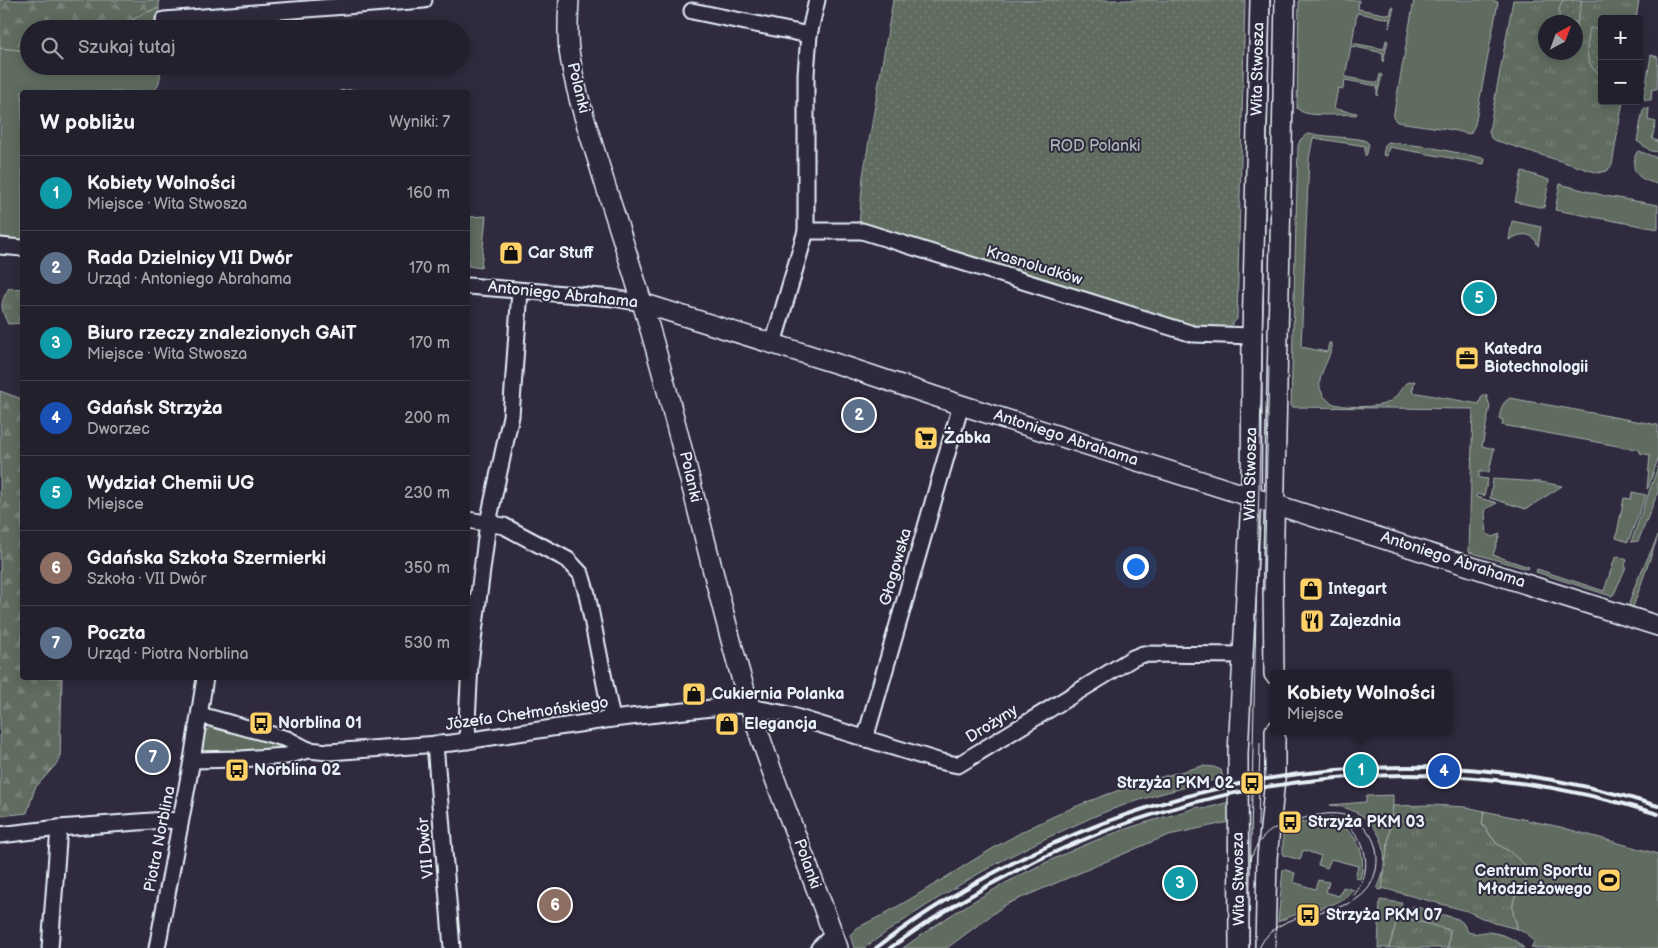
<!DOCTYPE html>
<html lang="pl">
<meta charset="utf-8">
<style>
body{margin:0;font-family:"Balsamiq Sans",sans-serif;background:#2f2d3a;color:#f1f3f6}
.controls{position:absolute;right:15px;top:15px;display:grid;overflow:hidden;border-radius:5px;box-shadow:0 2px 12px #0003}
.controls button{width:45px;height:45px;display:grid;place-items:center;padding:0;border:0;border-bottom:1px solid #403e4a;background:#23202e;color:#f1f3f6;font:25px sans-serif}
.compass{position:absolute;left:1538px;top:15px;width:45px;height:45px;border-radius:50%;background:#23202e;box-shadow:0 2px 12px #0003;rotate:41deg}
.you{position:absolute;left:1135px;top:566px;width:18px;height:18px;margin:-12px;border:4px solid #fff;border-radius:50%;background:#1a73e8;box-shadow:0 0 0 8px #1a73e833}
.badge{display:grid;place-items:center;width:32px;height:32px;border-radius:50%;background:#ffd166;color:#fff;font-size:16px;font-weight:700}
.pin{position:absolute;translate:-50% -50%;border:2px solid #fff;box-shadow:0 1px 5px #0006}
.popup{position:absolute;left:1270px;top:670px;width:182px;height:65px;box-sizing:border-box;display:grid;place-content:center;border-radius:5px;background:#23202e;filter:drop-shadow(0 1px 4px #0005);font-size:16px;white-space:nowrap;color:#a3a3aa}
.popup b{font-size:19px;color:#f1f3f6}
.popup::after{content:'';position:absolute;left:50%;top:100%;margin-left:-10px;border:10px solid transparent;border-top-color:#23202e}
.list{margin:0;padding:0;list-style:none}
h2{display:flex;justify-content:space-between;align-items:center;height:65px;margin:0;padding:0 20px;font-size:21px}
h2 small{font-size:16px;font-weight:400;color:#a3a3aa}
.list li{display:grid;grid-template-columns:32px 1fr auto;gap:15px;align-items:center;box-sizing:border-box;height:75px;padding:0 20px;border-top:1px solid #403e4a}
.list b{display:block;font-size:19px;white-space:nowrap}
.list p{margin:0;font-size:16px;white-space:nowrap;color:#a3a3aa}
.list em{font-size:16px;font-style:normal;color:#a3a3aa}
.icon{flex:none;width:28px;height:28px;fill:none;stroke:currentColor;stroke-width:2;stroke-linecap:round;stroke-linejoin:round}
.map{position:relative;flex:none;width:1658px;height:948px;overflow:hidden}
.search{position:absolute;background:#23202e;box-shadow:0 2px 12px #0003;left:20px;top:20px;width:450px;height:55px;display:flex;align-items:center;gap:12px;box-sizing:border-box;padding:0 18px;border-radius:28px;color:#a3a3aa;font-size:19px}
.panel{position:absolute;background:#23202e;box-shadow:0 2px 12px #0003;left:20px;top:90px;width:450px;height:590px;border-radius:5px}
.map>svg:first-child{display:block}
</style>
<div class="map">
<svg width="1658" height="948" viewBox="0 0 1658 948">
<defs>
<pattern id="forest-firs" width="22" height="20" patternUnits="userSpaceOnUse" patternTransform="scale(1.25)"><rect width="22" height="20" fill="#616c61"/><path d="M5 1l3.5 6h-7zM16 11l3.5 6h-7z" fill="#788178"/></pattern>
<pattern id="park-tufts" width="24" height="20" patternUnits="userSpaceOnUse" patternTransform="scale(1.25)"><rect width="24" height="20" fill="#616c61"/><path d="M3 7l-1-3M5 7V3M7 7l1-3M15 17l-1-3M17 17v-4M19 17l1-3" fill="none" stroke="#788178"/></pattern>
<pattern id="garden-dots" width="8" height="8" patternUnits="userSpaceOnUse" patternTransform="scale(1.25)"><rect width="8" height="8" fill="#616c61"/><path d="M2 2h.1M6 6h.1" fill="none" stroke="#788178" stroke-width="1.8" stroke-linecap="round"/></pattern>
</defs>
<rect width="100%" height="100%" fill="#2f2a3d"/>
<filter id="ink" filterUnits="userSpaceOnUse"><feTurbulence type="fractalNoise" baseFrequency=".02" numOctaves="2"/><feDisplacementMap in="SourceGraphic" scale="10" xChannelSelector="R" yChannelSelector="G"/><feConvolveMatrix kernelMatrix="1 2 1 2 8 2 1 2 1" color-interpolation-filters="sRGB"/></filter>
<g filter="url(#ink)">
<g fill="#616c61" stroke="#a4aeac">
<path d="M1299,0H1359L1358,9L1390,15L1392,7H1394L1389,28L1390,19L1357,13L1352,43L1384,49L1386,40L1388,41L1383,62V53L1351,46L1345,77L1378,83L1380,74L1382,75L1377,96V86L1345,80L1343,89L1338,88L1334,109L1357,113L1356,115C1342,113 1304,119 1297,108Z"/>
<polygon points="1414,0 1489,0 1498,2 1475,125 1470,134 1447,129 1397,122 1393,118"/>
<polygon points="159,8 159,29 117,29 144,13"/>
<path d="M0,48L29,51V66H160C161,76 160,86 153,92H22V241L0,239Z"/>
<polygon points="1651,55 1658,57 1657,89 1652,89 1651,100 1645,100 1644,97"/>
<polygon points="1645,108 1649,109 1648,120 1656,122 1652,139 1658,141 1658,152 1651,151 1637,141 1643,110"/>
<path d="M1307,134L1359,139L1366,141L1369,144L1367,154L1365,156V146L1313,138L1309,159L1301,347L1327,352L1329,343H1331C1333,358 1317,372 1320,388C1322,394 1326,400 1332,403C1342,408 1379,408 1389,402C1401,396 1400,381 1415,381L1412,392L1479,404L1481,398L1486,394L1490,406L1482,446L1494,449L1489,472H1479V478L1488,479L1484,496L1477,494L1476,497L1497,503L1486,509L1485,514L1487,534L1492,537L1500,534L1493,555L1529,567L1527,569L1469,552L1473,409L1291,407L1298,146L1300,140Z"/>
<polygon points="1388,142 1429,147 1483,158 1485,159 1484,164 1389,147 1387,156 1383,155 1385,145"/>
<path d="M1638,151L1658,158V184C1646,181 1632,177 1634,162C1635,157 1635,154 1638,151Z"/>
<polygon points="1522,171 1549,180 1544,208 1515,202"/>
<polygon points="1560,184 1606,196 1658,205 1658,229 1555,210"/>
<polygon points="486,216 481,268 468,266 468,217"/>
<path d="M1512,221L1541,227L1538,246C1533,231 1520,233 1509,240Z"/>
<path d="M1510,398L1658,425V459L1648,488L1647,489L1650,455L1640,453V450L1502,425L1503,420L1499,419C1501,410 1501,403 1510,398Z"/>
<polygon points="1658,467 1658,492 1639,539 1638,541 1631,542"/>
<polygon points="1493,479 1541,482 1562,486 1526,509 1490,498"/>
<polygon points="1632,492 1646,495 1628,542 1616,538 1624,498 1631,499"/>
<polygon points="1658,536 1633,607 1658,615 1658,618 1630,608 1629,604 1636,583"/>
<polygon points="1618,556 1627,560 1625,565 1626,567 1614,594 1611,596 1536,572 1537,569 1604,591 1615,558"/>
<path d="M213,727L286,745V747L207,754L200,748C202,737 202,730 213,727Z"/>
<path d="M1203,766L1214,767L1221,770L1223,778C1186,787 1149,796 1113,809C1098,814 1085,821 1071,827C997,859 929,902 864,948H854L850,935L857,928C924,896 984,848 1052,817C1101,794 1151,779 1203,766Z"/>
<path d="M1393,795V806L1382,890L1377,889C1397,848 1375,809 1330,805L1366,802V796Z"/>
<path d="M1229,802V822L1169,835L1149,843L1005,905L947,948H903C970,899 1044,859 1123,830C1148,821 1174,815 1199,807L1203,809Z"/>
<path d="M1484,811L1560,827L1658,854V948H1531L1534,942L1528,934L1517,929C1517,923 1514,919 1513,913C1511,898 1517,893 1526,883L1509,851L1497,844L1482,824Z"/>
<path d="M1318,819C1350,820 1370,849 1360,879L1355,877L1358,866L1331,859L1327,868L1318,865L1321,856L1303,850L1300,860L1283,855V827Z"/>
<path d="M1283,869L1295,873L1293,882L1315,889L1318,880L1329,882L1326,892L1339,896L1343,887L1354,890C1334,912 1303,908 1278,922Z"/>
<polygon points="1380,900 1402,903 1389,948 1378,948"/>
<path d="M1413,906L1458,919L1463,923L1468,932C1478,935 1478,932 1487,932C1501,933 1514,938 1524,948H1448L1449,930L1410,919Z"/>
</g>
<g fill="url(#forest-firs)" stroke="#a4aeac">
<polygon points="0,0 159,0 159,8 144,13 117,29 29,29 29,51 0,48"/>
<polygon points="0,391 22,399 22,678 62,678 60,760 35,788 27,813 0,816"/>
</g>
<g fill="url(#park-tufts)" stroke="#a4aeac" fill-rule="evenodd">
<path d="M1513,0H1639L1636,19H1602V101H1623L1613,159L1612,165L1607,171L1598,173L1494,140L1491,138L1489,131ZM1546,22H1576V52H1546Z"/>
<path d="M9,288L22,289V323L8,324C0,308 0,302 9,288Z"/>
<path d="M1432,805L1466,807L1484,811L1482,824L1497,844L1509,851L1525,865L1526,883C1517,893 1511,898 1513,913C1514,919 1517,923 1517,929L1491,922L1467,911L1382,888L1393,806Z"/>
<polygon points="1398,916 1450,930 1448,948 1389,948"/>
</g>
<g fill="url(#garden-dots)" stroke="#a4aeac">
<polygon points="893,0 1245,0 1237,319 1227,330 1190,329 859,226 863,176"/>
<polygon points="1563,0 1582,0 1576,28 1576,22 1559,22 1559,9"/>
<path d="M1590,28L1602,31V75C1582,66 1587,45 1590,28Z"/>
</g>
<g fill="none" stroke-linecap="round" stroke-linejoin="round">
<polyline stroke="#909eb1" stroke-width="4" points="341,92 353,91"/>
<g stroke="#e8f1f8" stroke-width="19">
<g id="minor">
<polyline points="692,11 809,35"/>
<polyline points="164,20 424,0"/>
<polyline points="806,231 862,231 1193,334 1252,336"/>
<polyline points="0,246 22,248"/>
<polyline points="468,286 613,298 642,303"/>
<polyline points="773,344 806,231 806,74 809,35 817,0"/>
<polyline points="468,520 504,526 568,560 581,574 587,594 612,719"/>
<polyline points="200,715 287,739 308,750"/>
<polyline points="865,739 961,405"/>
<polyline points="468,741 467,722 470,664 488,523 511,416 520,291"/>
<polyline points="435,744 452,948"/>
<polyline points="192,760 241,759 286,756 308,750 329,752 452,743 612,719 739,705 786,714 938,761 958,765 1133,658 1143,654 1243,655"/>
<polyline points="0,835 59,828 165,820 180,821"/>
<polyline points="50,948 59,828"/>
<polyline points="157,948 192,760 205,678"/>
<polyline points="819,948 833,935"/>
</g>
</g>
<g stroke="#e8f1f8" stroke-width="22">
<g id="tertiary">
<path d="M569,0C568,17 567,33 569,50C575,95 592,140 605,184C620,231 635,278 649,326C683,442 708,560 741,677C768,769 806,858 838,948"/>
<polyline points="642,303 844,366 961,405 1658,626"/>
<polyline points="1274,674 1273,579 1285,0"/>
<polyline points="1239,948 1238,754 1251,496 1252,336 1260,0"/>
<polyline points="1265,948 1267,858 1275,779 1275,731"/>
</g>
</g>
<use href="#minor" stroke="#2f2a3d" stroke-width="15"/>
<use href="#tertiary" stroke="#2f2a3d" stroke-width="19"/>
<g stroke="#e8f1f8" stroke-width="1">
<polyline points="1264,591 1269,366"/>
<path d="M1331,817C1365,827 1377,868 1354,895"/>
<polyline points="1258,826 1260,743"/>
<path d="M1252,856C1260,833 1278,824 1301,819C1329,811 1357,808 1373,840C1377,849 1378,860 1376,870C1364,928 1282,897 1259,948"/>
<polyline points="1249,948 1250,881 1270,0"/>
</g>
<g stroke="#e8f1f8" stroke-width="4">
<path d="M876,948C1100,780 1389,720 1658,806"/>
<path d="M890,948C1117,785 1388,730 1658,814"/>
</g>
</g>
</g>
<defs>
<g id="shop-square" transform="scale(1.25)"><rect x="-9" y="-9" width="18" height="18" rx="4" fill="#ffd166" stroke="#2f2a3d"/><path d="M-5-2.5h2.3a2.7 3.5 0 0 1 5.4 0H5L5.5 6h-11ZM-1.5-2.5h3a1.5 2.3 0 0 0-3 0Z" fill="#111"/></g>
<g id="office-square" transform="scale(1.25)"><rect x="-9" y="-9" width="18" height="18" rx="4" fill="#ffd166" stroke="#2f2a3d"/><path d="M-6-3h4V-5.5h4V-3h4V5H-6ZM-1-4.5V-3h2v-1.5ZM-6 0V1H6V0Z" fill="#111"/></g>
<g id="supermarket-square" transform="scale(1.25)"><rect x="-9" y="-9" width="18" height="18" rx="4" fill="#ffd166" stroke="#2f2a3d"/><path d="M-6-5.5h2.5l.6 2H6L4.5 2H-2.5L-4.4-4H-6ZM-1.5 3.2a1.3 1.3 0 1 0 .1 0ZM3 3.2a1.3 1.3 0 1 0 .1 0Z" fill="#111"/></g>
<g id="restaurant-square" transform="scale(1.25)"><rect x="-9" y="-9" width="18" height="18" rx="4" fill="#ffd166" stroke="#2f2a3d"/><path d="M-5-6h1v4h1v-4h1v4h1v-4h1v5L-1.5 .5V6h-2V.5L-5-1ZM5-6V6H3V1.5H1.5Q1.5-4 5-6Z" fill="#111"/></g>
<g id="bus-square" transform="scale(1.25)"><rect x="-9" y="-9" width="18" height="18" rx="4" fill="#ffd166" stroke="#2f2a3d"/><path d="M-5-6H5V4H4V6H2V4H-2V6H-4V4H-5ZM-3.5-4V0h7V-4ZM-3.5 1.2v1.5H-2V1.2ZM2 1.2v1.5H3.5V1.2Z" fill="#111"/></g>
<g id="stadium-square" transform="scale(1.25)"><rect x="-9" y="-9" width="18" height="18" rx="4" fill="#ffd166" stroke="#2f2a3d"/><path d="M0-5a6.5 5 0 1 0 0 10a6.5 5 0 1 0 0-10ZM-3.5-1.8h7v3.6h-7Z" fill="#111"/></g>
</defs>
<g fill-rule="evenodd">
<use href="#shop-square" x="511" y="253"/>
<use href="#office-square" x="1467" y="358"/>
<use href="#supermarket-square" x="926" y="438"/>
<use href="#shop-square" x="1311" y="589"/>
<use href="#restaurant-square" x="1312" y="621"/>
<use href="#shop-square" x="694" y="694"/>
<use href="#bus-square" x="261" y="723"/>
<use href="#shop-square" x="727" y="724"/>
<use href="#bus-square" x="237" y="770"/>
<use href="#bus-square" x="1252" y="783"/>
<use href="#bus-square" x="1290" y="822"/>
<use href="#stadium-square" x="1609" y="880"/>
<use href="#bus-square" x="1308" y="915"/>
</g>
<g text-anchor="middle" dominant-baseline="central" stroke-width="4" stroke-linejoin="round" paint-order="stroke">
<g font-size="16" fill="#e8f1f8" stroke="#2f2a3d">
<text transform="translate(1258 69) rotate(-89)">Wita Stwosza</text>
<text transform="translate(578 88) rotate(76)">Polanki</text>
<text transform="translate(1034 266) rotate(17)">Krasnoludków</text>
<text transform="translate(563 295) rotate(6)">Antoniego Abrahama</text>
<text transform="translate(1066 438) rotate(18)">Antoniego Abrahama</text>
<text transform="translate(1251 474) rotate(-89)">Wita Stwosza</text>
<text transform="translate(690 477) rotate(77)">Polanki</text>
<text transform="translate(1453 560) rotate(18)">Antoniego Abrahama</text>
<text transform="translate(896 567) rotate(-74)">Głogowska</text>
<text transform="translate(527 714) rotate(-8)">Józefa Chełmońskiego</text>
<text transform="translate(992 724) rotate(-32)">Drożyny</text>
<text transform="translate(160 839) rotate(-79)">Piotra Norblina</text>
<text transform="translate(426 848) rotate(-95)">VII Dwór</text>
<text transform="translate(807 864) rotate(70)">Polanki</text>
<text transform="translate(1239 879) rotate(-91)">Wita Stwosza</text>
</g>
<g font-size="16" fill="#abb5b4" stroke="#2f2a3d">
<text x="1095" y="146">ROD Polanki</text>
</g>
<g font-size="16" font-weight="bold" fill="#e8f1f8" stroke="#2f2a3d" text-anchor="start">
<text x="528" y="253">Car Stuff</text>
<text x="1484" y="349">Katedra<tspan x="1484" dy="18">Biotechnologii</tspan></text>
<text x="944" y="438">Żabka</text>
<text x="1328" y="589">Integart</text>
<text x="1330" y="621">Zajezdnia</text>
<text x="712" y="694">Cukiernia Polanka</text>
<text x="278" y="723">Norblina 01</text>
<text x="744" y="724">Elegancja</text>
<text x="254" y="770">Norblina 02</text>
<text x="1234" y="783" text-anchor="end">Strzyża PKM 02</text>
<text x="1308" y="822">Strzyża PKM 03</text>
<text x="1592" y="871" text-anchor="end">Centrum Sportu<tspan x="1592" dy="18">Młodzieżowego</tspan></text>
<text x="1326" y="915">Strzyża PKM 07</text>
</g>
</g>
</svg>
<div class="controls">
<button>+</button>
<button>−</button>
</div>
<svg class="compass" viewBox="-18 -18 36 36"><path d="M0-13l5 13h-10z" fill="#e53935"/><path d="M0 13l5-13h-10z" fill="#a3a3aa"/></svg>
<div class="you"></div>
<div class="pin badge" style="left:1361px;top:770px;background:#0f9aa8">1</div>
<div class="popup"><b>Kobiety Wolności</b>Miejsce</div>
<div class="pin badge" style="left:859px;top:415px;background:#5c6f8a">2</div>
<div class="pin badge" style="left:1180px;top:883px;background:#0f9aa8">3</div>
<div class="pin badge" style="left:1444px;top:771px;background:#1a4fb4">4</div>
<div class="pin badge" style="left:1479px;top:298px;background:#0f9aa8">5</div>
<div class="pin badge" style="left:555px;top:905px;background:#8d6e63">6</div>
<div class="pin badge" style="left:153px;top:757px;background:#5c6f8a">7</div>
<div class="search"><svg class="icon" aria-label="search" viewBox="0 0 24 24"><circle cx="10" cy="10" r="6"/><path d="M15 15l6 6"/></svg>Szukaj tutaj</div>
<section class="panel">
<h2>W pobliżu<small>Wyniki: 7</small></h2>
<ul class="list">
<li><span class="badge" style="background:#0f9aa8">1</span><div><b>Kobiety Wolności</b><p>Miejsce · Wita Stwosza</p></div><em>160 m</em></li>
<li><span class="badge" style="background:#5c6f8a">2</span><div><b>Rada Dzielnicy VII Dwór</b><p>Urząd · Antoniego Abrahama</p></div><em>170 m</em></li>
<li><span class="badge" style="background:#0f9aa8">3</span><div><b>Biuro rzeczy znalezionych GAiT</b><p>Miejsce · Wita Stwosza</p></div><em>170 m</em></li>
<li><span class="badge" style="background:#1a4fb4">4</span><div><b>Gdańsk Strzyża</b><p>Dworzec</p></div><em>200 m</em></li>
<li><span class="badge" style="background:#0f9aa8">5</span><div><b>Wydział Chemii UG</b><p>Miejsce</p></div><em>230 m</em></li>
<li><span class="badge" style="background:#8d6e63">6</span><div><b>Gdańska Szkoła Szermierki</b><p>Szkoła · VII Dwór</p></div><em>350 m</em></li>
<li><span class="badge" style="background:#5c6f8a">7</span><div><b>Poczta</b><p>Urząd · Piotra Norblina</p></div><em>530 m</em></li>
</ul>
</section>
</div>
